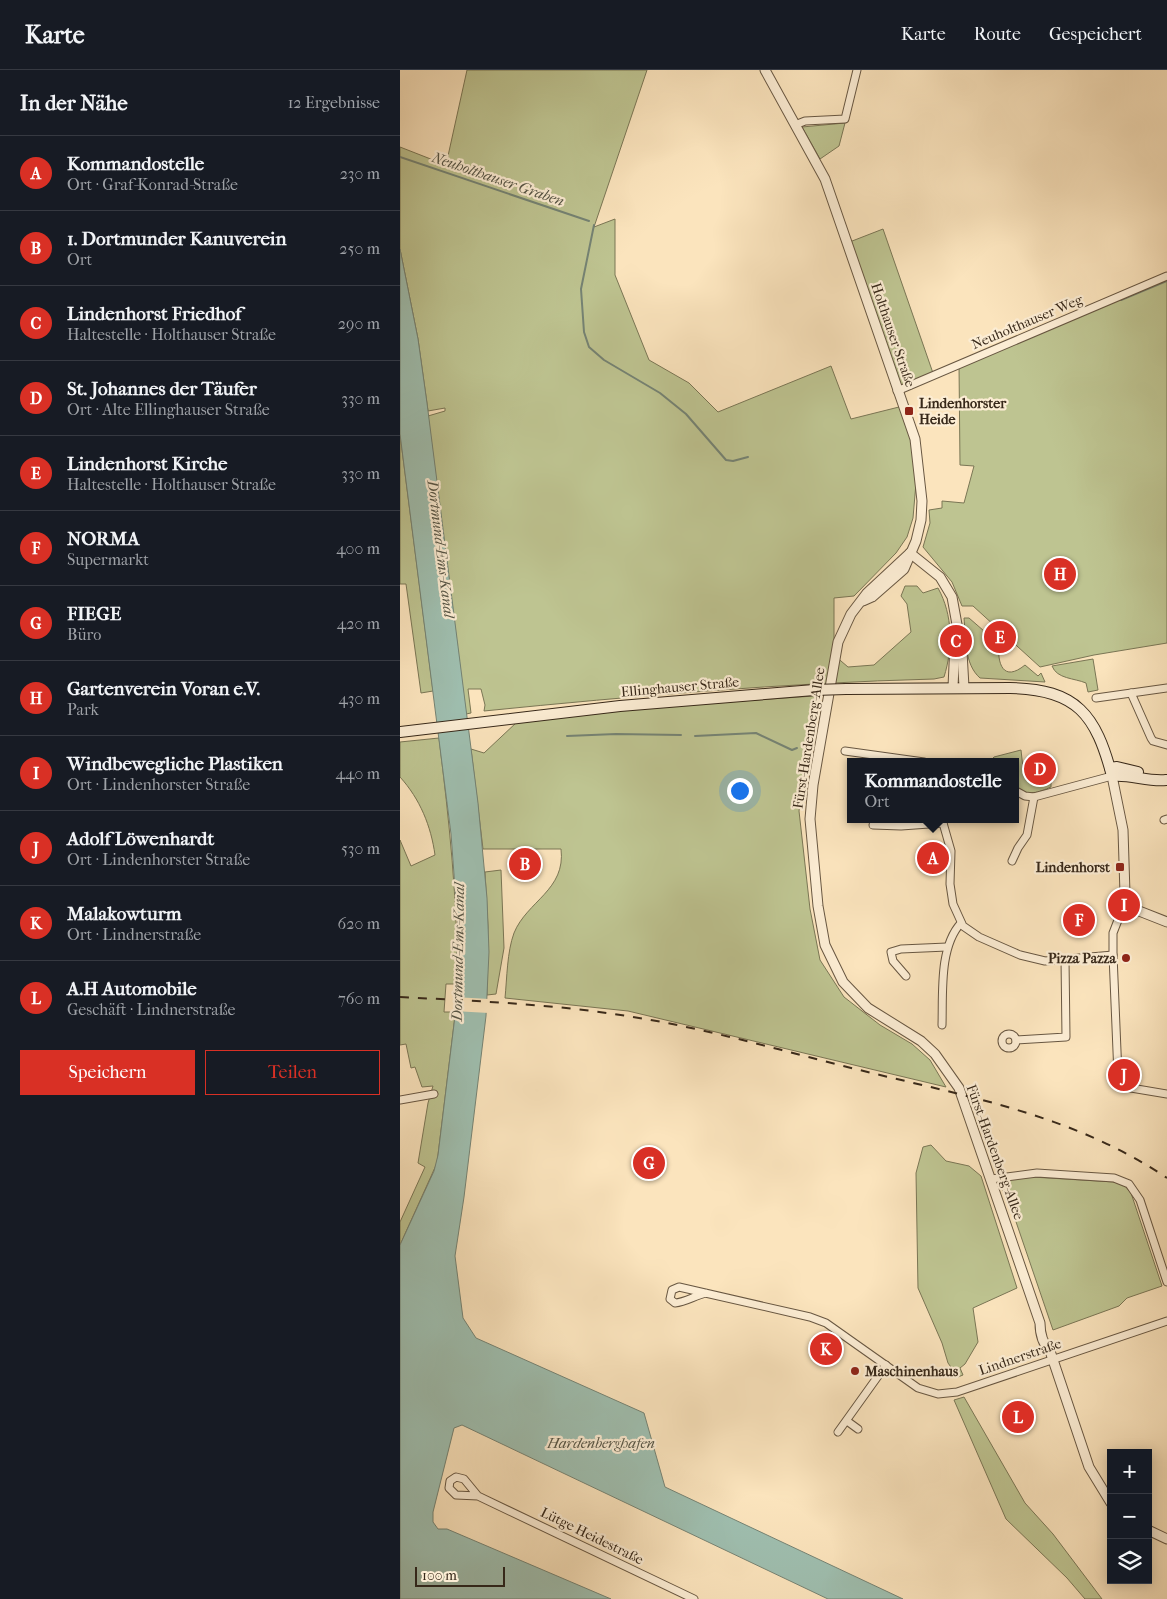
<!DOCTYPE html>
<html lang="de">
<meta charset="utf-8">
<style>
body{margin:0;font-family:"IM FELL French Canon",serif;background:#20242c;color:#f1f3f6}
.controls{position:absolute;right:15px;bottom:15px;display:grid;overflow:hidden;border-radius:0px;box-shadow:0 2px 12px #0003}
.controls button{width:45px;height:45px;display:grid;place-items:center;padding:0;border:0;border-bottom:1px solid #363941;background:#171b24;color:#f1f3f6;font:25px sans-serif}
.scale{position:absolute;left:15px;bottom:12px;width:90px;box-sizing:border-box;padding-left:5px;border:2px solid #372819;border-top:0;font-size:14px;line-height:18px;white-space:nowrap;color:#372819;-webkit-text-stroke:4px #fcedd4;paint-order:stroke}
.you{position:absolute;left:339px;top:720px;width:18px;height:18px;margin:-12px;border:4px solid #fff;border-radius:50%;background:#1a73e8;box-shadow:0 0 0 8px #1a73e833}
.badge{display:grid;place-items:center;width:32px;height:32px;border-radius:50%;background:#d93025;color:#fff;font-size:16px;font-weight:700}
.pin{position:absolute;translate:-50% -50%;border:2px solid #fff;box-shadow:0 1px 5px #0006}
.popup{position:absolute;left:447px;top:688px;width:172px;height:65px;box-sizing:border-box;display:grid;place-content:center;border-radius:0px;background:#171b24;filter:drop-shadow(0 1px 4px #0005);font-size:16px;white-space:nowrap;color:#9ea1a6}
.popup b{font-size:19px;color:#f1f3f6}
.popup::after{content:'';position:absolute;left:50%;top:100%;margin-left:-10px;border:10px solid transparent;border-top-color:#171b24}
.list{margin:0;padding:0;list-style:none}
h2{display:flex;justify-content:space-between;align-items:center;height:65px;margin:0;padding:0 20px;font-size:21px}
h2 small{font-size:16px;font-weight:400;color:#9ea1a6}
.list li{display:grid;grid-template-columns:32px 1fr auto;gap:15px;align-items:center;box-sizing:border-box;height:75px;padding:0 20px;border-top:1px solid #363941}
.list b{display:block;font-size:19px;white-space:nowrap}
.list p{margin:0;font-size:16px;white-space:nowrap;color:#9ea1a6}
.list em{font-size:16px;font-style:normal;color:#9ea1a6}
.actions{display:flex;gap:10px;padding:15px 20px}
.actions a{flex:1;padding:11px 0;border:1px solid #d93025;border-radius:0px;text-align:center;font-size:18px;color:#d93025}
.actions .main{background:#d93025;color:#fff}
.icon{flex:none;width:28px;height:28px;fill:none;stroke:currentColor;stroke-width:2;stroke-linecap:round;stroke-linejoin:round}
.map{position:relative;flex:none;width:767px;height:1529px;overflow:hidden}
header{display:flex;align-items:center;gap:30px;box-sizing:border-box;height:70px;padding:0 25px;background:#171b24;border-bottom:1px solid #363941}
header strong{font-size:24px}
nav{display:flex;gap:28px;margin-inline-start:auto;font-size:18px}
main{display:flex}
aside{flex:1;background:#171b24}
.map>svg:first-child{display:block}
</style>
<header>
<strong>Karte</strong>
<nav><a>Karte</a><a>Route</a><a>Gespeichert</a></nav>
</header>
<main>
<aside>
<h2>In der Nähe<small>12 Ergebnisse</small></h2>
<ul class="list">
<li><span class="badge">A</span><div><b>Kommandostelle</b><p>Ort · Graf-Konrad-Straße</p></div><em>230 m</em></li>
<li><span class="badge">B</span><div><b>1. Dortmunder Kanuverein</b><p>Ort</p></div><em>250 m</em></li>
<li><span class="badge">C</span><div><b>Lindenhorst Friedhof</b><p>Haltestelle · Holthauser Straße</p></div><em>290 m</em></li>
<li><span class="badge">D</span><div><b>St. Johannes der Täufer</b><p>Ort · Alte Ellinghauser Straße</p></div><em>330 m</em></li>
<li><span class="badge">E</span><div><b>Lindenhorst Kirche</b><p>Haltestelle · Holthauser Straße</p></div><em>330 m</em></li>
<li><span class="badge">F</span><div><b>NORMA</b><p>Supermarkt</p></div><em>400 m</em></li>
<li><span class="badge">G</span><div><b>FIEGE</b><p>Büro</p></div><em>420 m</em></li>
<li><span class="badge">H</span><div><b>Gartenverein Voran e.V.</b><p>Park</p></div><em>430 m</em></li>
<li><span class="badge">I</span><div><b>Windbewegliche Plastiken</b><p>Ort · Lindenhorster Straße</p></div><em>440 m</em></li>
<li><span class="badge">J</span><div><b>Adolf Löwenhardt</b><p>Ort · Lindenhorster Straße</p></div><em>530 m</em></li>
<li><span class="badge">K</span><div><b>Malakowturm</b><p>Ort · Lindnerstraße</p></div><em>620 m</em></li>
<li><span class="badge">L</span><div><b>A.H Automobile</b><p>Geschäft · Lindnerstraße</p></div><em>760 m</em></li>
</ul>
<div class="actions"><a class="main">Speichern</a><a>Teilen</a></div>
</aside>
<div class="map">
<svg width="767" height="1529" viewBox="0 0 767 1529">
<rect width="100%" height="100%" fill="#fbe4bd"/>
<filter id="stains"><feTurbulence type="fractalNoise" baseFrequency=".004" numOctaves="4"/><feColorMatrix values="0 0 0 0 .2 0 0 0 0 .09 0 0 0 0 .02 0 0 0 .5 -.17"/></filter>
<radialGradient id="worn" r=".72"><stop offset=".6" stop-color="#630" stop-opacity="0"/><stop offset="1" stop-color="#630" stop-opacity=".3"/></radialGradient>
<g fill="#bec491" stroke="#7a7655">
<path d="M67,0H247L194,157L215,149V205L249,290L289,313L318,342L431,296L451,349L503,336L518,390L513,448L507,467L496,483L454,526L434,528V585L448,597L474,595L511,562L507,534L501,526L505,516H517L523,523L538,518C553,545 553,578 544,607L534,609C383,613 234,626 84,641L85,635L81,619H68L71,643L66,644L28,346L45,341V338L28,341L18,269L0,179V77L46,95Z"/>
<polygon points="445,53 439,76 420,89 402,57"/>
<polygon points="483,159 534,306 497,321 447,173"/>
<polygon points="767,209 767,573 694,585 640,597 573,536 562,536 552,512 523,477 530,453 529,440 542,438 542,431 564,433 574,396 560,395 559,295"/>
<polygon points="0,364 33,621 21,623 6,514 0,514"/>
<path d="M564,548H569L599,574C597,593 603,613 625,595L638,606L641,603L645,612L580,608C564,594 566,568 564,548Z"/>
<path d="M693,589L698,620L688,622L686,613C674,608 657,609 652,596Z"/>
<path d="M414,626L418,627L399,741L410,839L420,890L444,927L480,955L512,974L530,990L546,1017L228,941L105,928C107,908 107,882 114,863C127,831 166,820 161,779H83L71,679L84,683L117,652L224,639Z"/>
<path d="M39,668C49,750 58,831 57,914H46L44,942H55V946L37,1093L0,1175V1152L25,1097L18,1093L28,1033L33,1016L22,1017L15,997L11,998L6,974L0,975V770L11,796L35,785C31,756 20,729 0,707V672Z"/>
<path d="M621,680L624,707L651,706V717C639,722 627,727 616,717V692H589L594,687Z"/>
<polygon points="101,800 104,878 96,924 87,925 88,857 85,802"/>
<polygon points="531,1075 546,1091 569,1096 581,1106 617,1218 573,1238 578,1272 565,1294 560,1298 563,1305 558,1307 548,1293 542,1273 518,1218 516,1103 523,1077"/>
<polygon points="632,1107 714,1112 724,1115 731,1123 762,1216 727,1228 719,1236 653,1260 613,1143 601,1116 608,1110"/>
<polygon points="564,1327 625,1433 653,1464 702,1529 685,1529 667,1508 606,1449 554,1330"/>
</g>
<polygon fill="#9fbfb0" stroke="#758374" points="0,179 18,269 27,333 78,733 87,828 89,882 86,946 64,1127 55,1186 63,1248 76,1268 244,1343 265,1417 503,1529 428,1529 62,1355 54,1358 33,1442 33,1452 38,1459 47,1459 211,1529 0,1529 0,1175 34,1101 38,1085 55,946 58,858 51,764 0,364"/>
<polygon fill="#fbe4bd" points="54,927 89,929 89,943 53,941"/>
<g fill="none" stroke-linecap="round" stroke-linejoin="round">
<g stroke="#758374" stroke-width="2">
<polyline points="0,87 189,151"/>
<polyline points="194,155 181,219 184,262 189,277 204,290 260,323 286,344 326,390 333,391 348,387"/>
<polyline points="721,230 767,211"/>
<polyline points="167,666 216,664 281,665"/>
<polyline points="295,666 356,663 392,680 397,678"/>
</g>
<g stroke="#685742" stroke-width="9">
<g id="minor">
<polyline points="395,55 405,51 445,49 457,0"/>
<polyline points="497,321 767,206"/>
<polyline points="731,623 751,668 753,671 767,675"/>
<polyline points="696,628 767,618"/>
<polyline points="445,681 524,692"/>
<polyline points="616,721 625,726 634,727 712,706"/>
<polyline points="545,749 543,753 551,781 550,814 553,834 563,856 579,867 620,885 645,891 713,885"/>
<polyline points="764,750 767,749"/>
<polyline points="473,755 501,756 543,753"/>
<polyline points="612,791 618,778 627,765 634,727"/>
<polyline points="720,845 713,863 713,885 718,1005 731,1018 767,1024"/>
<polyline points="506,906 493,891 491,882 501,879 547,877"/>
<path d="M542,955C543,923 539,877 561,853"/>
<circle cx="609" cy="971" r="7"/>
<polyline points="616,970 666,967 665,889"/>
<polyline points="0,1030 34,1024"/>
<polyline points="591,1109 637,1103 714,1108 729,1114 740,1130 767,1212"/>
<path d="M306,1223C294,1226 286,1232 275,1233L270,1229L272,1220L279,1217L410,1247L426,1253L518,1318L538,1324L557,1322L767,1251"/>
<polyline points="447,1351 458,1359"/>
<polyline points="438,1362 486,1295"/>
<polyline points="78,1426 64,1409 56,1407 50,1411 49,1418 56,1425 78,1426 294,1529"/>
</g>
</g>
<g stroke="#685742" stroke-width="11">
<g id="tertiary">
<polyline points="365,0 425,109 515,369 522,431 521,450 516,471 504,499 472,527 463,531"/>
<path d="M510,483L467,523L451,544L438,572L413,715L410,749L418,836L425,875L443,912L468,938L521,971L535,984L559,1018L640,1253C640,1264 643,1274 650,1281"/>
<polyline points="510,483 540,507 552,527 562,582 564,617"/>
<polyline points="553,617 555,573 558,568"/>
<polyline points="712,706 723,760 725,824"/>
<circle cx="724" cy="835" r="11"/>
<polyline points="734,839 767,852"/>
<polyline points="651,1276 650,1281 689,1397 711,1433"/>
<polyline points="748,1460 767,1469"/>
</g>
</g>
<g stroke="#372819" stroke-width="12">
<g id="secondary">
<path d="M446,619L610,618C677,619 696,645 712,706C730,704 748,712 766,710"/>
<polyline points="0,662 220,636 414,620"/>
<polyline points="710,698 717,697 738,702"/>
</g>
</g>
<use href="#minor" stroke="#fcedd4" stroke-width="7"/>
<use href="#tertiary" stroke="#fcedd4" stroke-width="9"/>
<use href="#secondary" stroke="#fcedd4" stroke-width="10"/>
<path stroke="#372819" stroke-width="2" stroke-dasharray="9 9" stroke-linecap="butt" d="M0,927C75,931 152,934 227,946C312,959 396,985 480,1005C580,1029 680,1049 767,1108"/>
<g stroke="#372819" stroke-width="12" stroke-linecap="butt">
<polyline id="secondary-bridge" points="414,620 446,619"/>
</g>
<use href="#secondary-bridge" stroke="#fcedd4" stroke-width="10"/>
</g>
<g fill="#8f2418" stroke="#fcedd4" stroke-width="2">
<rect x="504" y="336" width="10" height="10" rx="2.5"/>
<rect x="715" y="792" width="10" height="10" rx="2.5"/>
<circle cx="726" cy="888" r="5"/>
<circle cx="455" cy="1301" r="5"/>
</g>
<g text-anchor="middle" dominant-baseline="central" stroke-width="4.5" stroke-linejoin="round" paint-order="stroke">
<g font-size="14" fill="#372819" stroke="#fcedd4">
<text transform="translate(627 252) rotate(-23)">Neuholthauser Weg</text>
<text transform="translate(493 265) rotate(71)">Holthauser Straße</text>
<text transform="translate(280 617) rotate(-5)">Ellinghauser Straße</text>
<text transform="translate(409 668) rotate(-81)">Fürst-Hardenberg-Allee</text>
<text transform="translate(595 1082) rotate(70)">Fürst-Hardenberg-Allee</text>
<text transform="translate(620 1287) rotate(-19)">Lindnerstraße</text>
<text transform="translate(192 1466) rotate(26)">Lütge Heidestraße</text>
</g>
<g font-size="14" font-weight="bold" fill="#372819" stroke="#fcedd4" text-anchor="start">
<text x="519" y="333">Lindenhorster<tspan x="519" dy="16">Heide</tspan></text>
<text x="710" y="797" text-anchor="end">Lindenhorst</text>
<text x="716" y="888" text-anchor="end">Pizza Pazza</text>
<text x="465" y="1301">Maschinenhaus</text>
</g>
<g font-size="15" font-style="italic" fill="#565546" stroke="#fcedd4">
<text transform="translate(98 109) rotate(19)">Neuholthauser Graben</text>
<text transform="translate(41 479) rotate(83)">Dortmund-Ems-Kanal</text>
<text transform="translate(58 882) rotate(-89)">Dortmund-Ems-Kanal</text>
<text x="201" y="1373">Hardenberghafen</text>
</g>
</g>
<rect width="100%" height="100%" filter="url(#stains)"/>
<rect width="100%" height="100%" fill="url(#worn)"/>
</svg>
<div class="controls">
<button>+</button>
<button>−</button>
<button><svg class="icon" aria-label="layers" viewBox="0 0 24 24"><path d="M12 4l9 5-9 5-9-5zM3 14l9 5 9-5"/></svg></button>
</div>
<div class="scale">100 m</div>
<div class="you"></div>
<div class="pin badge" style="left:533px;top:788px">A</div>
<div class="popup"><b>Kommandostelle</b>Ort</div>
<div class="pin badge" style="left:125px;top:794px">B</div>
<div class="pin badge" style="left:556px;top:571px">C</div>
<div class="pin badge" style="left:640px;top:699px">D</div>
<div class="pin badge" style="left:600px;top:567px">E</div>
<div class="pin badge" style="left:679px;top:850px">F</div>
<div class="pin badge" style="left:249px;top:1093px">G</div>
<div class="pin badge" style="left:660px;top:504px">H</div>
<div class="pin badge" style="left:724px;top:835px">I</div>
<div class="pin badge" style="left:724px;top:1005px">J</div>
<div class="pin badge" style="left:426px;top:1279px">K</div>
<div class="pin badge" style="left:618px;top:1347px">L</div>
</div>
</main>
